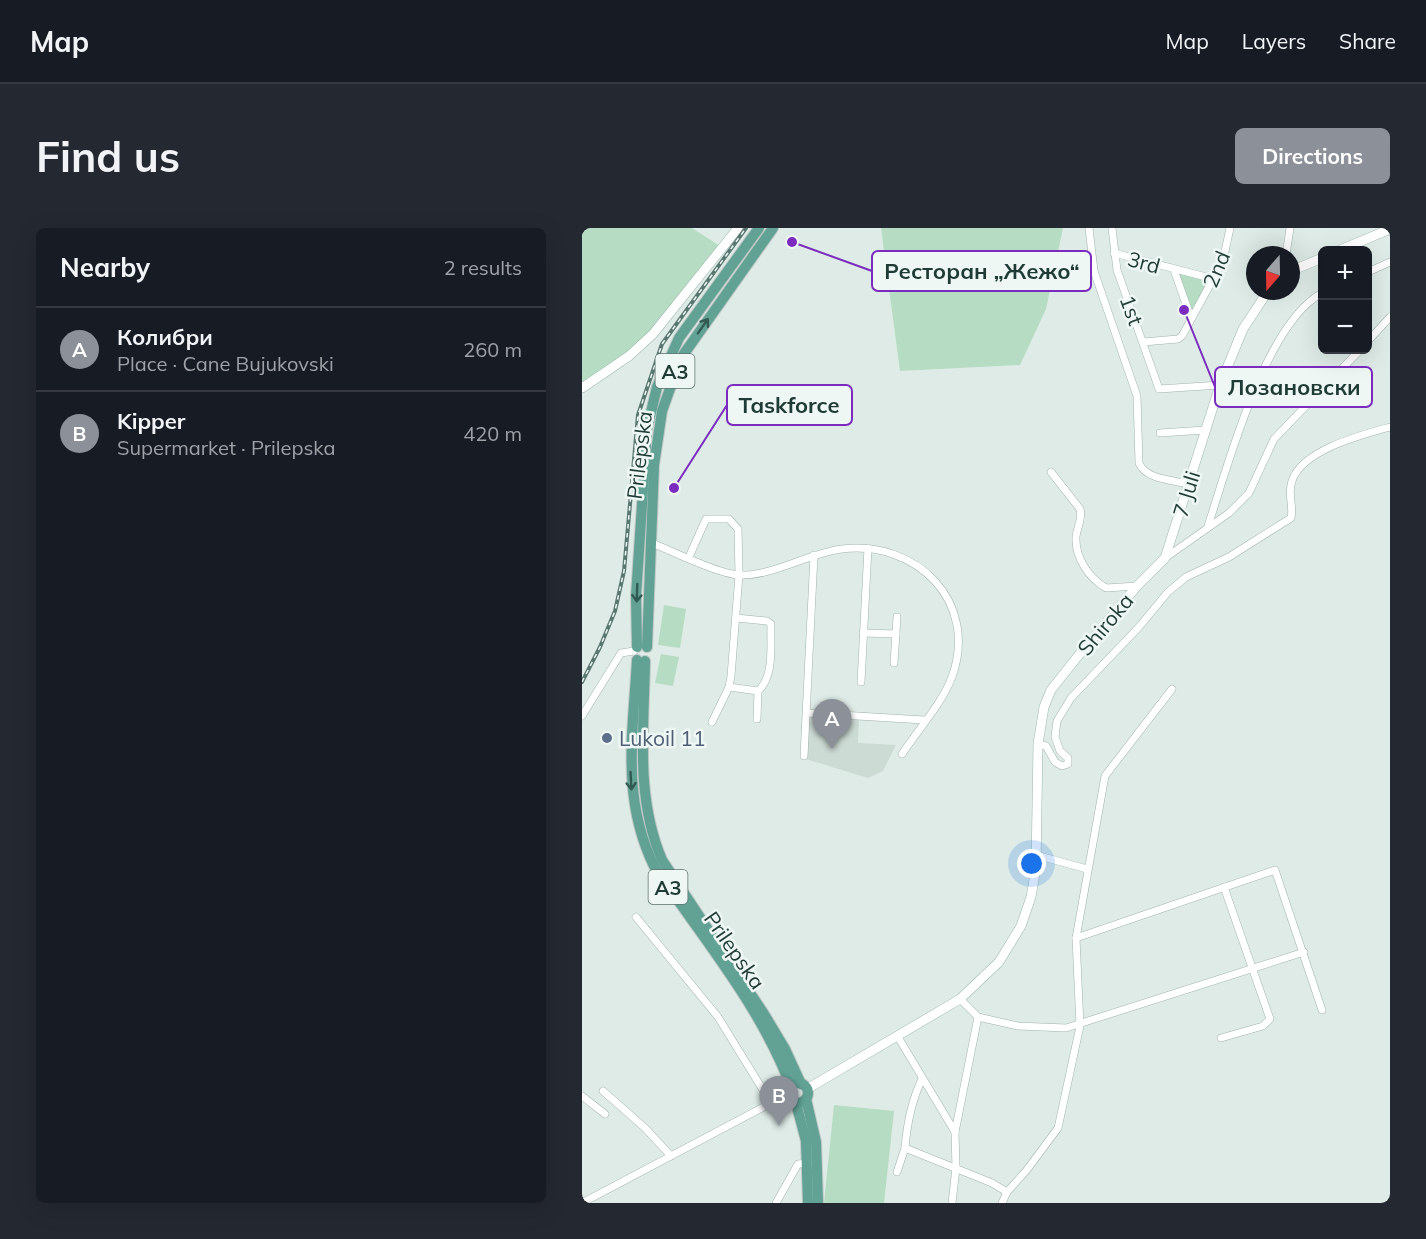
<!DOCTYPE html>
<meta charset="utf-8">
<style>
body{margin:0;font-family:Mulish,sans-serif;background:#242831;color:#f1f3f6}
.controls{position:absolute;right:18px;top:18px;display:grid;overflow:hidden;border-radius:9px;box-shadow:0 6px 24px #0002}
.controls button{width:54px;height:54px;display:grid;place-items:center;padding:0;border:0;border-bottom:2px solid #363941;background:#171b24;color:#f1f3f6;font:30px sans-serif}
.compass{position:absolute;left:664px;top:18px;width:54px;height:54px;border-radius:50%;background:#171b24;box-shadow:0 6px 24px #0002;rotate:200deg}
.you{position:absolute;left:450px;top:636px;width:21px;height:21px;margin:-15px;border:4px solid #fff;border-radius:50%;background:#1a73e8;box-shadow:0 0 0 9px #1a73e833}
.badge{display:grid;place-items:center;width:39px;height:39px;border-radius:50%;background:#8c9099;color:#fff;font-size:20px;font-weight:700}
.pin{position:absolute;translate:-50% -50px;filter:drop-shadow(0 2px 3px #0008)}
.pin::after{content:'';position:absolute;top:32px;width:21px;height:18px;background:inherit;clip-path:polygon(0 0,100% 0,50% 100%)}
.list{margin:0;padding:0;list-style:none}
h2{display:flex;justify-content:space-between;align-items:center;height:78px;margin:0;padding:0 24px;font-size:26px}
h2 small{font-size:20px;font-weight:400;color:#9ea1a6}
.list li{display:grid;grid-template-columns:39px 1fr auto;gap:18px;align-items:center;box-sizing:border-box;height:84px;padding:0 24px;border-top:2px solid #363941}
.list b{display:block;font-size:22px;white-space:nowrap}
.list p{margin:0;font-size:20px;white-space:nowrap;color:#9ea1a6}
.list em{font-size:20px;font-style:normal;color:#9ea1a6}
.map{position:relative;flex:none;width:808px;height:975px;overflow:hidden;border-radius:9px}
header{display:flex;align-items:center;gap:36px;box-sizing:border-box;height:84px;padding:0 30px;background:#171b24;border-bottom:2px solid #363941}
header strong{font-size:28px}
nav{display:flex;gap:33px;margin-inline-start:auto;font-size:21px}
.intro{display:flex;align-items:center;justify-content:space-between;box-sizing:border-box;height:144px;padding:0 36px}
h1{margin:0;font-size:42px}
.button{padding:15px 27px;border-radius:9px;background:#8c9099;color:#fff;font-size:21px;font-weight:700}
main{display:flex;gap:36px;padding:0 36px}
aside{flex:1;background:#171b24;border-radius:9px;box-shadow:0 6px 24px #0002}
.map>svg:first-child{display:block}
</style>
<header>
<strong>Map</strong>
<nav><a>Map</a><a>Layers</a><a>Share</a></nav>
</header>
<div class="intro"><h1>Find us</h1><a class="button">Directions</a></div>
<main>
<aside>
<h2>Nearby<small>2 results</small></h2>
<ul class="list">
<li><span class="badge">A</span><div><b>Колибри</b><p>Place · Cane Bujukovski</p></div><em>260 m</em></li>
<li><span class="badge">B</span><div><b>Kipper</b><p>Supermarket · Prilepska</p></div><em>420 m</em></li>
</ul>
</aside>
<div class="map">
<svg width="808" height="975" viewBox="0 0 808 975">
<rect width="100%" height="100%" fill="#deebe6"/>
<polygon fill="#cddbd5" points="229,487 277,491 276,515 314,517 301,543 286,550 224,531 227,490"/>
<g fill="#b6ddc3">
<polygon points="0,0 110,0 141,20 71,106 0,160"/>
<polygon points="299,0 481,0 464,81 438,137 318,143"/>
<polygon points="592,42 632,51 609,90"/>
<polygon points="82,377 104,381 98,420 76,417"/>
<polygon points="79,426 97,429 91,458 73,455"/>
<polygon points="252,877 312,883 302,975 242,975"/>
</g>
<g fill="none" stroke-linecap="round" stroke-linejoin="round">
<g stroke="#a1b3ad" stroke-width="8">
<g id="street">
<path d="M507,0L512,43L555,168L557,235C564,252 591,252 607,256"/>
<polyline points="530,0 535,42 577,161 638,157"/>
<polyline points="532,25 632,51"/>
<polyline points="704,27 708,0"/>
<polyline points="592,42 609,90"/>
<polyline points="786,44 808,34"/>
<polyline points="786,113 808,89"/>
<polyline points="561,114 596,111 600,108 641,33 648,0"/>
<polyline points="578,205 623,202"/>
<path d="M469,244L498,281C501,291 495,299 494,309C493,330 507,350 524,360L555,358"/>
<path d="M626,298C646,237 683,96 740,65"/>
<path d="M68,314C89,323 137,346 158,347C192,348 226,325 260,321C335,312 397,374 370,449C361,474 335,503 320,526"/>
<polyline points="107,329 124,291 147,291 156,301 157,347 149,448 147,459 130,494"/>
<polyline points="583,330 647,285 667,265 692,211 778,122"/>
<polyline points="281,405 314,406"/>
<polyline points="312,435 315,389"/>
<polyline points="279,454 286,320"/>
<path d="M147,459L176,463C193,448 188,417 189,396L185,393L154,390"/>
<polyline points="225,485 342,492"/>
<polyline points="0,488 39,425 52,423"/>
<polyline points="175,491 176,463"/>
<path d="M456,516L464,518L473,534L480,538L486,536V530L478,523L473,509L475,493L489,470L557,399L586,364L604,349L647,329L709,290C712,278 705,266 710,253C720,222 779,207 808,199"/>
<polyline points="222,528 232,327"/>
<polyline points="454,627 505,641"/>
<polyline points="54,689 136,789 189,875"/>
<polyline points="494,710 693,642 740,782"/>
<polyline points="378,771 396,789 436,798 484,800 722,724"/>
<polyline points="316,809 373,904"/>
<polyline points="639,810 681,798 688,791 642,659"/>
<polyline points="21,863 63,900 89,928"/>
<polyline points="0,868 23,886"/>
<path d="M323,920C325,895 329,874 340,851"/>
<polyline points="315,944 323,920 410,955 425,964"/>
<polyline points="0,975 189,875 207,869"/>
<polyline points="194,975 216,936 226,935"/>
<polyline points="370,975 374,940 373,904 396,789"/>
<polyline points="420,975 425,964 444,943 476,900 498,798 494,710 523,548 590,461"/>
</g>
</g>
<g stroke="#9db7af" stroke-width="10">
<g id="secondary">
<polyline points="758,22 808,1"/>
<polyline points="709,43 740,30"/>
<polyline points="0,160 47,128 71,106 156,0"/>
<polyline points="225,861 378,771 417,734 439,698 449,669 454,640 456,516 462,479 469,462 496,428 555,358 583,330 638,157 661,101 686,63"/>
</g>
</g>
<g stroke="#c0c8c6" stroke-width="12">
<g id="primary">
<polyline points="55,419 54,368 65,201 75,159 97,110 177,0"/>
<polyline points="65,419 72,237 80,183 99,130 191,0"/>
<path d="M55,432C51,505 39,570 72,638C120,709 179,778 209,859"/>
<path d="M63,433C62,500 53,569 80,632L182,786L203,821L219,856"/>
<circle cx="216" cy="865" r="10"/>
<polyline points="224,871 234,914 236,975"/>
<polyline points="214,875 224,913 226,975"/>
</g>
</g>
<use href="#street" stroke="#fff" stroke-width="7"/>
<use href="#secondary" stroke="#fff" stroke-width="9"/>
<use href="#primary" stroke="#61a295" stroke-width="10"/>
<g stroke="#597771" stroke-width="4">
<polyline id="rail" points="0,454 18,419 33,383 42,343 56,187 80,116 164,0"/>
</g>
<use href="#rail" stroke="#eff7f4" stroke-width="1.5" stroke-dasharray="4.5" stroke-linecap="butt"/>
</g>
<defs><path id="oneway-shaft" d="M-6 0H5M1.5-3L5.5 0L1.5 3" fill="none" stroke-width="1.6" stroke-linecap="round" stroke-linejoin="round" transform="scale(1.5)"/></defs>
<g stroke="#335a52">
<use href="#oneway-shaft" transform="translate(121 98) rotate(-55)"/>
<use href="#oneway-shaft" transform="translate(55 365) rotate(92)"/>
<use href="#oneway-shaft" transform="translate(49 553) rotate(87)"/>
</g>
<circle fill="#5c6f8a" stroke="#eff7f4" stroke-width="2" cx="25" cy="510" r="6"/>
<g text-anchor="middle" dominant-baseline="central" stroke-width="5" stroke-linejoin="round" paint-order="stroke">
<g fill="#eff7f4" stroke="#5d736e" stroke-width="1.5">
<rect x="73.5" y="126" width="39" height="34" rx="4.5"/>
<rect x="66.5" y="642" width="39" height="34" rx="4.5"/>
</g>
<g font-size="20" font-weight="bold" fill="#1f3b35">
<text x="93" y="143">A3</text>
<text x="86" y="659">A3</text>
</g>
<g font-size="21" fill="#1f3b35" stroke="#eff7f4">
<text transform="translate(562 34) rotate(15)">3rd</text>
<text transform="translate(634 41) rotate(-67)">2nd</text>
<text transform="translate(550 82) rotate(70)">1st</text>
<text transform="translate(57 227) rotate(-83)">Prilepska</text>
<text transform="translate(604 266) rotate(-73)">7 Juli</text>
<text transform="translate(523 396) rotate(-50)">Shiroka</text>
<text transform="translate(153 722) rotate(55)">Prilepska</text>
</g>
<g font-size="21" fill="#4e5e75" stroke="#eff7f4" text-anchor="start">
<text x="37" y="510">Lukoil 11</text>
</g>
</g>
<path fill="none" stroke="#7b2cbf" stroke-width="2" d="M210 14L290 43M602 82L633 159M92 260L145 177"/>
<g fill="#7b2cbf" stroke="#eff7f4" stroke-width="2">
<circle cx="210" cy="14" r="6"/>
<circle cx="602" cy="82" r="6"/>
<circle cx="92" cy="260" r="6"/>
</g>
<g fill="#eff7f4" stroke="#7b2cbf" stroke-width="2">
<rect x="290" y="23" width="219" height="40" rx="6"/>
<rect x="633" y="139" width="157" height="40" rx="6"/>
<rect x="145" y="157" width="125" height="40" rx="6"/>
</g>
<g font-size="22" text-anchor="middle" font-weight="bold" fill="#1f3b35">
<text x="400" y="51">Ресторан „Жежо“</text>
<text x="712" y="167">Лозановски</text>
<text x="207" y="185">Taskforce</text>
</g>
</svg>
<div class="controls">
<button>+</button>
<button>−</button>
</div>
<svg class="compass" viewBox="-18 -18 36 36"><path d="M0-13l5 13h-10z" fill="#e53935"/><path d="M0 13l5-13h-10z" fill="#9ea1a6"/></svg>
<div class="you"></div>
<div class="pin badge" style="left:250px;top:521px">A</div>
<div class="pin badge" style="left:197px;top:898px">B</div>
</div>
</main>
